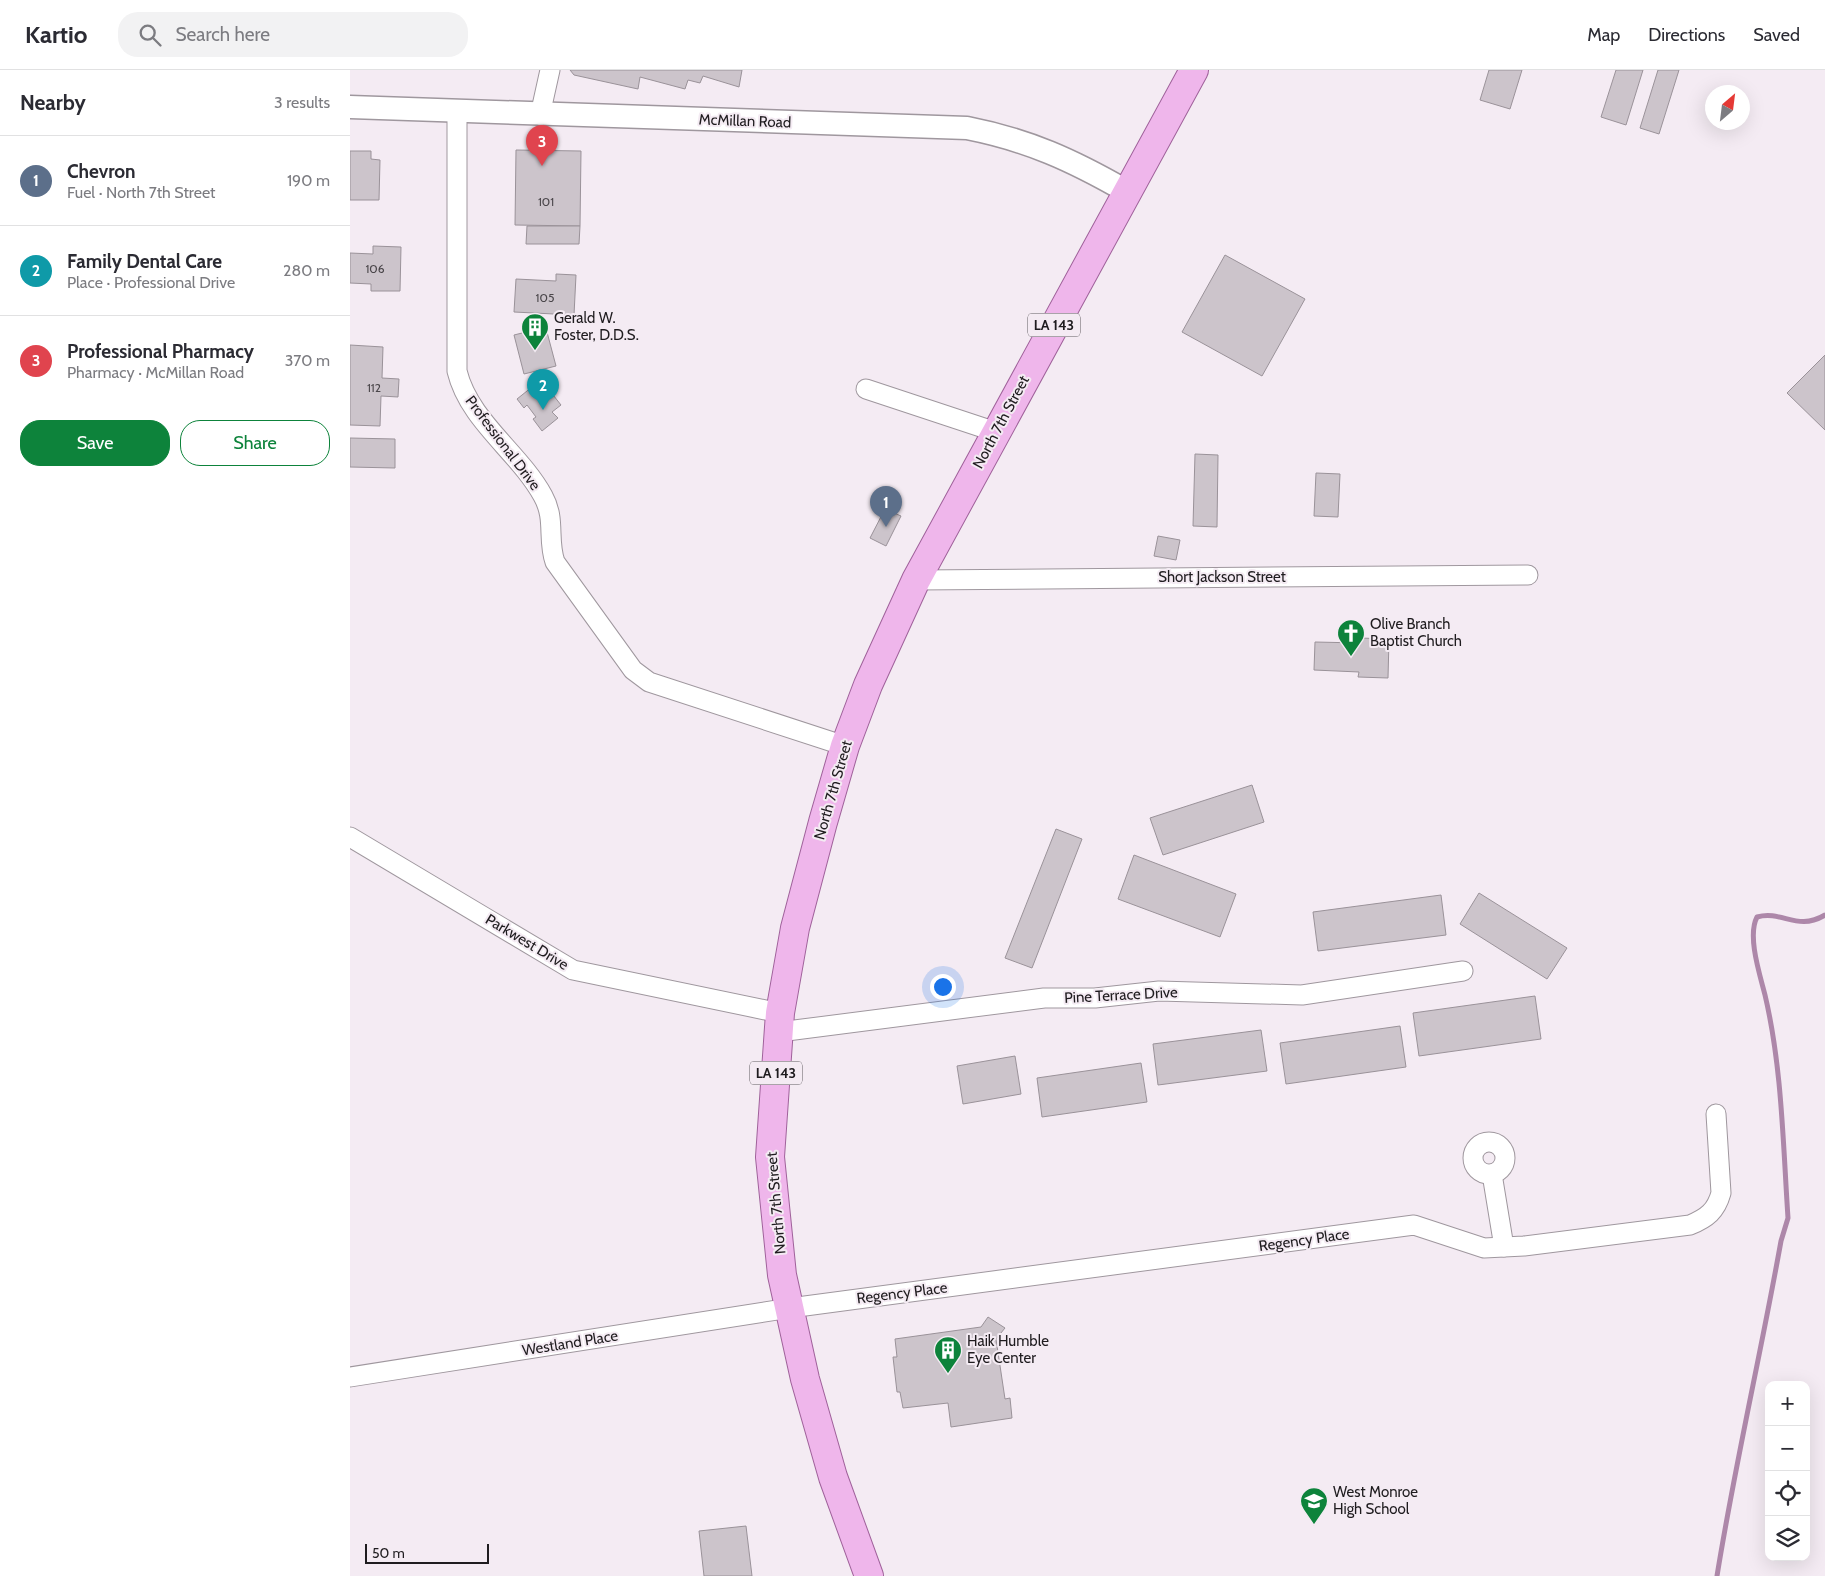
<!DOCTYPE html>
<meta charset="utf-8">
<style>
body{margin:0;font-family:Cabin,sans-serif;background:#f2f2f3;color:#2b2b33}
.controls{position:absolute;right:15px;bottom:15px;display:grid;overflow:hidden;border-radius:10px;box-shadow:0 5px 20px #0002}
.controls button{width:45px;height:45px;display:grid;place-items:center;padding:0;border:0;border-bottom:1px solid #e1e1e2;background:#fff;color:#2b2b33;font:25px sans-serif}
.compass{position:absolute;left:1355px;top:15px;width:45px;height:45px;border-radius:50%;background:#fff;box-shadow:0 5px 20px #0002;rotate:28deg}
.scale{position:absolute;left:15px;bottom:12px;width:124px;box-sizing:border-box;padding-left:5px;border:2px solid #1f1c1f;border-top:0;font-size:14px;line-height:18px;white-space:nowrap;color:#1f1c1f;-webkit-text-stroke:4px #f4ebf3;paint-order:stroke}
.you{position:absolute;left:592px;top:916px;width:18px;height:18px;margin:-12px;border:4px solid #fff;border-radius:50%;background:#1a73e8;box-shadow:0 0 0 8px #1a73e833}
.badge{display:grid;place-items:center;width:32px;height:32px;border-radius:50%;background:#0d833b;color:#fff;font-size:16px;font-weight:700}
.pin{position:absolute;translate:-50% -41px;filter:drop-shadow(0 1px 2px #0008)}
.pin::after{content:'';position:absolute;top:26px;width:18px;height:15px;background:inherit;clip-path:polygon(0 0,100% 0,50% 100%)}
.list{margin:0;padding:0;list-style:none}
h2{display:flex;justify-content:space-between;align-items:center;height:65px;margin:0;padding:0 20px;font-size:21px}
h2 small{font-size:16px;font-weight:400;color:#7c7c81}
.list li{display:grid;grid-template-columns:32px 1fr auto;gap:15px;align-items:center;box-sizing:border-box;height:90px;padding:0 20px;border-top:1px solid #e1e1e2}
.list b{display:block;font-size:19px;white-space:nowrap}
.list p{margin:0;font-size:16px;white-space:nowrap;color:#7c7c81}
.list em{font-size:16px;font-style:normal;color:#7c7c81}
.actions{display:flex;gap:10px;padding:15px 20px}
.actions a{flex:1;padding:11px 0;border:1px solid #0d833b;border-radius:20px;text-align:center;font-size:18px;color:#0d833b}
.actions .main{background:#0d833b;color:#fff}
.icon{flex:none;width:28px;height:28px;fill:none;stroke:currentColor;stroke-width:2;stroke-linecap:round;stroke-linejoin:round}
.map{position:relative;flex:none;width:1475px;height:1506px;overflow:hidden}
header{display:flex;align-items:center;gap:30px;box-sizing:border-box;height:70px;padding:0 25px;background:#fff;border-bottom:1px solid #e1e1e2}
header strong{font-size:24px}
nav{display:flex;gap:28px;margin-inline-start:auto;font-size:18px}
.search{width:350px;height:45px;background:#f2f2f3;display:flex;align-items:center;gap:12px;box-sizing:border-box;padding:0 18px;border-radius:20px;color:#7c7c81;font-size:19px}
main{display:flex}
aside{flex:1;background:#fff}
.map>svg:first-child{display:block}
</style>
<header>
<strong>Kartio</strong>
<div class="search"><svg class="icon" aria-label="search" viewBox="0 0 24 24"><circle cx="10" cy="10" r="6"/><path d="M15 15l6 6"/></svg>Search here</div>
<nav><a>Map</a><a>Directions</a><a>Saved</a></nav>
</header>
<main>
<aside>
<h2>Nearby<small>3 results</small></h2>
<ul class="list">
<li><span class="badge" style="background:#5c6f8a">1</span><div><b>Chevron</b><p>Fuel · North 7th Street</p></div><em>190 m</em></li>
<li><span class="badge" style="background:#0f9aa8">2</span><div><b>Family Dental Care</b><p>Place · Professional Drive</p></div><em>280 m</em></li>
<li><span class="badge" style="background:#e0444e">3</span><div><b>Professional Pharmacy</b><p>Pharmacy · McMillan Road</p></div><em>370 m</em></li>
</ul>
<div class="actions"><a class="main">Save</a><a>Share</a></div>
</aside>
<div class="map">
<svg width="1475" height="1506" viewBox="0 0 1475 1506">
<rect width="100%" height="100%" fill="#f4ebf3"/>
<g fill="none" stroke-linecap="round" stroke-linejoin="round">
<path stroke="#ad87a9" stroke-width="5" d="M1367,1506C1385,1394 1411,1283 1431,1171L1438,1148C1433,1074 1432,997 1415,925C1410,905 1397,866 1407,847C1433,840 1447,862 1475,845"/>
</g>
<g fill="#ccc4cb" stroke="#9a9299">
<polygon points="220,0 392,0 389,17 353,6 350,13 338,10 335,19 290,7 288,19 224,5"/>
<polygon points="1139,0 1172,0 1160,39 1130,30"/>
<polygon points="1266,0 1293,0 1276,55 1251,47"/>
<polygon points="1308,0 1329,0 1309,64 1290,58"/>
<polygon points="166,80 231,81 230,156 165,155"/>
<polygon points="0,81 21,81 21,89 30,90 29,130 0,130"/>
<polygon points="177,156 230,156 229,174 176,174"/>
<polygon points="23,176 51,177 50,221 21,221 21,214 0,213 0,183 23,184"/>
<polygon points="875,185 955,229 912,306 832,262"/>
<polygon points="206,204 226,205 224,245 164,242 166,209 206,211"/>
<polygon points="193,247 206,296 174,304 164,265 176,262 173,252"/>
<polygon points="0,275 33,277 32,308 49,309 48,327 31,326 30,356 0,355"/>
<polygon points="1475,285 1475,360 1437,323"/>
<polygon points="196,316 211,335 202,342 208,348 192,361 183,349 186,347 177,335 174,338 167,329 182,317 187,324"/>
<polygon points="0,368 45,369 45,398 0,397"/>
<polygon points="845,384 868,385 867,457 843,456"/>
<polygon points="966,403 990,404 988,447 964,446"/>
<polygon points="535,439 551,446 536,476 520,468"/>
<polygon points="808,466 830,470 826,490 804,486"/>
<polygon points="1010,568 1039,569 1038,608 1008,607 1009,602 964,600 965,572 1010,573"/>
<polygon points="902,715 914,752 813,785 800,748"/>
<polygon points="706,759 732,769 682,898 655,888"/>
<polygon points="784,785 886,824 870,867 768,829"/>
<polygon points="1129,823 1217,878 1197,909 1110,854"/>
<polygon points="1091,825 1096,865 968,881 963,842"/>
<polygon points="1185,926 1191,969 1069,986 1063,943"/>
<polygon points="1050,956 1056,997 936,1014 930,973"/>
<polygon points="911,960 917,1001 808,1015 803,974"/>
<polygon points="665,986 671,1024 613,1034 607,996"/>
<polygon points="791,993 797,1032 692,1047 687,1008"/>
<polygon points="638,1247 655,1258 646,1269 655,1329 660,1328 662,1348 601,1357 598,1333 553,1338 550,1322 547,1322 543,1287 547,1287 545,1269 631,1257"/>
<polygon points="396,1456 402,1506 354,1506 349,1461"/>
</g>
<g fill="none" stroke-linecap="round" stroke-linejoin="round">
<g stroke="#9f979e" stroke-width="21">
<g id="minor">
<path d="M107,42V301C119,351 169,382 193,426C206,449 197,469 205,492L283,600L299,612L495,676"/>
<polyline points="190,45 200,0"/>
<polyline points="516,319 646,362"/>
<polyline points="566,510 1178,505"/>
<polyline points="0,767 223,900 430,943"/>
<polyline points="429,962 694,928 745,928 809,921 952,925 1113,901"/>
<circle cx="1139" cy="1088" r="16"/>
<polyline points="1142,1104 1154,1177"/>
<path d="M0,1307L440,1238L1064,1155L1134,1178L1174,1176L1340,1155C1357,1148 1366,1141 1371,1123L1366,1044"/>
</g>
</g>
<g stroke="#9f979e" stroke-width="25">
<path id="tertiary" d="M0,37L617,58C678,70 722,90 776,121"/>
</g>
<g stroke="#9f619a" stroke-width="30">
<polyline id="primary" points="519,1506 483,1407 455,1309 432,1205 420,1087 430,943 445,858 473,752 495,676 518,615 566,510 844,0"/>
</g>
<use href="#minor" stroke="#fff" stroke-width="19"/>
<use href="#tertiary" stroke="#fff" stroke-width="22"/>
<use href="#primary" stroke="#efb6eb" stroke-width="28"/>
</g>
<defs>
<g id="building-pin" transform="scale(1.4375)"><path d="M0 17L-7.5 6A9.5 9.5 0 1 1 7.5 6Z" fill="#0d833b" stroke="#f4ebf3"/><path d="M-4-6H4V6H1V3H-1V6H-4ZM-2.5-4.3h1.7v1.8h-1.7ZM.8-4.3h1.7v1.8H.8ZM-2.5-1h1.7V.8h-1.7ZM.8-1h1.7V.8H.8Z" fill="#fff"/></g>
<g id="church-pin" transform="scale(1.4375)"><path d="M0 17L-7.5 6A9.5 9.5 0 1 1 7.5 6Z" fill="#0d833b" stroke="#f4ebf3"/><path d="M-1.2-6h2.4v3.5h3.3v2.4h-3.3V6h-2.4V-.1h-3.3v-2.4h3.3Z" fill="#fff"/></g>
<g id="school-pin" transform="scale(1.4375)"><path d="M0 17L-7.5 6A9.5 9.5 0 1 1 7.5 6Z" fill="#0d833b" stroke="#f4ebf3"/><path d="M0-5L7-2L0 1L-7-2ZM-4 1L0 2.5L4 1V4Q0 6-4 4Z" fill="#fff"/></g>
</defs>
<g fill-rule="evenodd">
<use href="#building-pin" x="185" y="257"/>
<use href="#church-pin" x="1001" y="563"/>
<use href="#building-pin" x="598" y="1280"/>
<use href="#school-pin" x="964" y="1431"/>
</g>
<g text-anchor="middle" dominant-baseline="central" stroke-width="4" stroke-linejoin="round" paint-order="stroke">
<g font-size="12" fill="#4a464a">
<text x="196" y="131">101</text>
<text x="25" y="198">106</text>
<text x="195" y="227">105</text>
<text x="24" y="317">112</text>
</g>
<g fill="#f4ebf3" stroke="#5f5a5f" stroke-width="1">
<rect x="678" y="243.5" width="52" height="23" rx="4"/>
<rect x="400" y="991.5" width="52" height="23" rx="4"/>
</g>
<g font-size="14" font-weight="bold" fill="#1f1c1f">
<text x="704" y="255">LA 143</text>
<text x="426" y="1003">LA 143</text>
</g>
<g font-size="15" fill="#1f1c1f" stroke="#f4ebf3">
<text transform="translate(395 51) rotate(2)">McMillan Road</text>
<text transform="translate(651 352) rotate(-62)">North 7th Street</text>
<text transform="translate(153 373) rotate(53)">Professional Drive</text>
<text x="872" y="507">Short Jackson Street</text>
<text transform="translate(483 720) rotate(-74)">North 7th Street</text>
<text transform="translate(177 872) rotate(31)">Parkwest Drive</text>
<text transform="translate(771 925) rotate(-3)">Pine Terrace Drive</text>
<text transform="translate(426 1133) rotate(-95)">North 7th Street</text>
<text transform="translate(954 1170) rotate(-8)">Regency Place</text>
<text transform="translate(552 1223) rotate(-7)">Regency Place</text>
<text transform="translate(220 1273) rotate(-9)">Westland Place</text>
</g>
<g font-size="15" fill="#1f1c1f" stroke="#f4ebf3" text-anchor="start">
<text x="204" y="248">Gerald W.<tspan x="204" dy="17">Foster, D.D.S.</tspan></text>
<text x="1020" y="554">Olive Branch<tspan x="1020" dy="17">Baptist Church</tspan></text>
<text x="617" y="1271">Haik Humble<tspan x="617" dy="17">Eye Center</tspan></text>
<text x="983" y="1422">West Monroe<tspan x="983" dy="17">High School</tspan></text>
</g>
</g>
</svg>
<div class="controls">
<button>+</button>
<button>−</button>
<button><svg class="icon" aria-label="locate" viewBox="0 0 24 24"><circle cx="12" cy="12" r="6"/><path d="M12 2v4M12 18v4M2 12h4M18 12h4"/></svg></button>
<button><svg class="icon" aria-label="layers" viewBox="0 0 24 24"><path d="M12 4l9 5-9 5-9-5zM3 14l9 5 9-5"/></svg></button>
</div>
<svg class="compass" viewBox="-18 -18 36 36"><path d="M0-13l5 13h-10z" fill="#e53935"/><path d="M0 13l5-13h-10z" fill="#7c7c81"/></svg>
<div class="scale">50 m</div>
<div class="you"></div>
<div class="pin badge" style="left:536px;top:457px;background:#5c6f8a">1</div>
<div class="pin badge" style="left:193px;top:340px;background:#0f9aa8">2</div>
<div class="pin badge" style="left:192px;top:96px;background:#e0444e">3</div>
</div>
</main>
